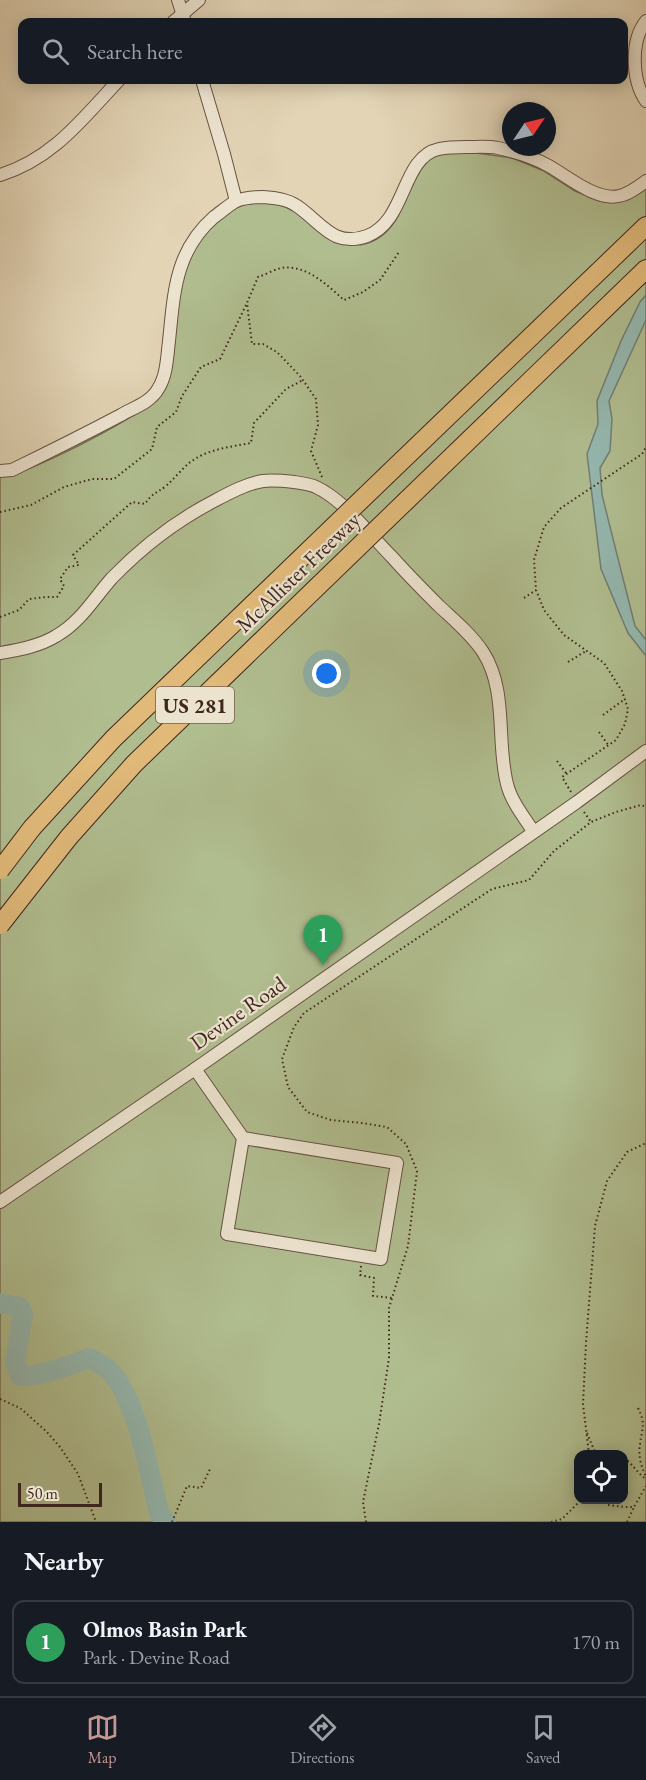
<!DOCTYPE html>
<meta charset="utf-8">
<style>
body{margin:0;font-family:"EB Garamond",serif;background:#20242c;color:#f1f3f6}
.controls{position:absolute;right:18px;bottom:18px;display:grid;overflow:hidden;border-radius:12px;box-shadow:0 3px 15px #0003}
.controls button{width:54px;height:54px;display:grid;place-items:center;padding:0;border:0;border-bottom:2px solid #363941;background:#171b24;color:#f1f3f6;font:30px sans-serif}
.compass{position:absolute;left:502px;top:102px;width:54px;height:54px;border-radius:50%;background:#171b24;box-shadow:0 3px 15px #0003;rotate:55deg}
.scale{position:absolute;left:18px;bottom:15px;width:84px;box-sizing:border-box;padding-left:6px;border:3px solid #40271e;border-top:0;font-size:16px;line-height:21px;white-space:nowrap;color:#40271e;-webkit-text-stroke:4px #ece3cf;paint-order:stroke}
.you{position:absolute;left:327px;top:674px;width:21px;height:21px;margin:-15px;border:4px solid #fff;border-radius:50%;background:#1a73e8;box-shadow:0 0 0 9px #1a73e833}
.badge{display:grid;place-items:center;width:39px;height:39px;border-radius:50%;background:#c59692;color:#fff;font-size:20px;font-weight:700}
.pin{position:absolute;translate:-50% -50px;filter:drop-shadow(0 2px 3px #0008)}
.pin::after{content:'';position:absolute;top:32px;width:21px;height:18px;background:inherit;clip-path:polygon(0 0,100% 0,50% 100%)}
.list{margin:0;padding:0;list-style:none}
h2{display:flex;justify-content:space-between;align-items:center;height:78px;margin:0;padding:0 24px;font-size:26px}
h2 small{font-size:20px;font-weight:400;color:#9ea1a6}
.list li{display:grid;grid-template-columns:39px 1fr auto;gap:18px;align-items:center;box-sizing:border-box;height:84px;margin:0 12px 12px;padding:0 12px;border:2px solid #363941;border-radius:12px}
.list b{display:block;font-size:22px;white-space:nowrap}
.list p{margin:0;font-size:20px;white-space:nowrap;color:#9ea1a6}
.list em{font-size:20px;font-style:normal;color:#9ea1a6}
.icon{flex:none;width:33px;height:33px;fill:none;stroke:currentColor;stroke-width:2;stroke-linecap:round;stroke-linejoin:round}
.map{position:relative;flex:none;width:646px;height:1522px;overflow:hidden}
.search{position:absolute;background:#171b24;box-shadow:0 3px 15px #0003;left:18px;right:18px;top:18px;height:66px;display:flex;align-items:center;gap:15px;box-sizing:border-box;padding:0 21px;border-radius:12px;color:#9ea1a6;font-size:22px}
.sheet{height:174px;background:#171b24}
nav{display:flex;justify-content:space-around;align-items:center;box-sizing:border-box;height:84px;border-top:2px solid #363941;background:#171b24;font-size:16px;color:#9ea1a6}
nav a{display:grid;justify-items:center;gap:3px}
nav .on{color:#c59692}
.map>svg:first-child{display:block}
</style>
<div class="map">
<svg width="646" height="1522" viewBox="0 0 646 1522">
<rect width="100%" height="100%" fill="#e2d4b5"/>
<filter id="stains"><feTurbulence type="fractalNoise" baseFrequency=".00333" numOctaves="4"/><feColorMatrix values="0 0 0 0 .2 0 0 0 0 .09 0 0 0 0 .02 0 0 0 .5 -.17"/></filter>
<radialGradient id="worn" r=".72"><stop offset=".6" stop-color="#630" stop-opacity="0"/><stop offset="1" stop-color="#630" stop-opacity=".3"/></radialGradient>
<path fill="#b0bd8f" stroke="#787256" stroke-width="1.5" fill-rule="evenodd" d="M461,151L513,158L544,171L575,191L600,201L618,200L646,186V1522H0V475C7,474 15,473 22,471C47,463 158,409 166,387C180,345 172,293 191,253C193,247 198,243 201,238C205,233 208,227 212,224C231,208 242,203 265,202C269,202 275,201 279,202C312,209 335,261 375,240C410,222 407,167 438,154C444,152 454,152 461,151ZM578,1454H624V1500H578Z"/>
<polygon fill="#95b8af" stroke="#737e75" stroke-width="1.5" points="646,295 646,320 609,401 612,419 610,451 600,468 602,495 635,626 646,640 646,656 628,633 601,569 587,454 598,424 597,401 621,341 640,302"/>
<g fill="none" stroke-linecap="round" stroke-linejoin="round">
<path stroke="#95b8af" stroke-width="20" d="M0,1303L20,1307L23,1314L15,1362L20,1376C36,1378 73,1364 89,1358C99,1363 109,1368 115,1377C139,1410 149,1472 159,1513L166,1522"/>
<g stroke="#685244" stroke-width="14">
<g id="minor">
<polyline points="178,0 185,22"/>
<path d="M646,21C630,41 632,81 646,101"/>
<polyline points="173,22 199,0"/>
<polyline points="202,80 224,154 236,201"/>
<path d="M0,175C53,159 83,118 119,80"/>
<path d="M0,471L12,470C49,452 85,434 121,415C133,408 151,402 158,389C167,375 167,357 169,341C174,293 175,251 214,217C221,212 229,205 236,201C243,198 255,197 263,197C275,198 287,199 297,206C322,223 333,248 367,236C407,221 401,157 439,149C448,147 458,147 467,147C477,147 488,146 498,148C516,152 533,157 549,166C567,176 596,201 619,196C629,194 638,187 646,181"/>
<path d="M0,653C19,650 40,646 56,636C81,622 94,598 112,578C143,546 177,520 216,500C231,492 246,484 263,481C272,480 284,481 294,482C301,483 310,484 316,487C344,500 370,535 392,557C407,574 423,590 439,606C454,620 471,634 483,652C508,691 496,741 507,784C511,801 524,817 533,831"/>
<polyline points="195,1069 243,1138 227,1234 381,1259 397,1163 243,1138"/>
<polyline points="0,1202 195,1069 577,802 646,751"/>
</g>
</g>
<g stroke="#40271e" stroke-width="20">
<g id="highway">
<polyline points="388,474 646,226"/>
<polyline points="407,500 646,269"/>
</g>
</g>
<g stroke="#40271e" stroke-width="2" stroke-dasharray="1.5 3" stroke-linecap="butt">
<path d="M322,477L311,451L318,425L316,399L300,376L277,352L263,344H252L247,303L258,277C265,275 273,270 281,268C306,264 327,285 344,300L363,292L380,280L399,252"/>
<polyline points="0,512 31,505 64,487 92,479 114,479 152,449 157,427 176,412 182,396 201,367 220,359 247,303"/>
<polyline points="524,598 536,590"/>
<path d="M0,617L19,610L29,599L46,597H57L64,586L60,579L68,567L79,565L73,555L132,502L145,504C153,492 156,494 166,486C174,479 181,470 189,463C207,449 230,447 251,443L254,423L286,389L303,380"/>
<polyline points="568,662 586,651"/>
<polyline points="603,715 625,699"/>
<polyline points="599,732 609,746"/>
<polyline points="557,761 566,773"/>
<polyline points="571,792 562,777 616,740 625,724 628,709 622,691 604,663 564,635 544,610 536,590 534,560 544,527 561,508 642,454 646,447"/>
<polyline points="584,812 591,822"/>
<polyline points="361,1266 360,1275 374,1278 373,1296 392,1298"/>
<polyline points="0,1399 20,1408 46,1431 60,1447 78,1474 96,1522"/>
<path d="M638,1408C646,1424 642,1428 640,1444C638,1455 641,1467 646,1476"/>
<polyline points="587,1433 594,1450 598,1454"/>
<polyline points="589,1454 583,1404 586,1343 595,1226 607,1181 627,1152 646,1143"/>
<path d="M624,1458C633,1464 637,1473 646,1479"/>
<polyline points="608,1505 624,1507 634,1507 646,1486"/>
<polyline points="172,1522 187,1486 201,1488 210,1469"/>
<polyline points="366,1522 363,1502 379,1424 389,1358 389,1308 408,1246 417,1171 406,1144 387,1127 362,1123 331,1120 307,1112 288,1087 282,1059 294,1027 304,1013 492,889 529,880 554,851 591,822 616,812 641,805 646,807"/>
<polyline points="551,1522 562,1519 581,1500"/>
<polyline points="627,1522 634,1507"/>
</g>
<use href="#minor" stroke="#ece3cf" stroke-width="12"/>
<use href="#highway" stroke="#e1ba7a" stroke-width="18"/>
<g stroke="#40271e" stroke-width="20" stroke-linecap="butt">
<g id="highway-bridge">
<polyline points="0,870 32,828 113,739 388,474"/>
<polyline points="0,925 69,837 134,764 407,500"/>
</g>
</g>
<use href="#highway-bridge" stroke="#e1ba7a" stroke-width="18"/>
</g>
<g text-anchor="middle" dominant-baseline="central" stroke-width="4.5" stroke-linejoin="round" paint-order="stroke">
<rect fill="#ece3cf" stroke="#745f53" stroke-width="1.5" x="156" y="687" width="78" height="36" rx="4.5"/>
<g font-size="21" font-weight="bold" fill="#40271e">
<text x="195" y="705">US 281</text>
</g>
<g font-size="22" fill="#40271e" stroke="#ece3cf">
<text transform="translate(298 572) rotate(-44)">McAllister Freeway</text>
<text transform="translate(238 1013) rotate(-35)">Devine Road</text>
</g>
</g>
<rect width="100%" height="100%" filter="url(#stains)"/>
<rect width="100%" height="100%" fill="url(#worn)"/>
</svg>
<div class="controls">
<button><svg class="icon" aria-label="locate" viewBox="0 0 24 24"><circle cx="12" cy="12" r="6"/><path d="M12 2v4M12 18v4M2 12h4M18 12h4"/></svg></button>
</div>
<svg class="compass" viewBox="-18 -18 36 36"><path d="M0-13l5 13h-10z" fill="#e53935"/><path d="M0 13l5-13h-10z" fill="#9ea1a6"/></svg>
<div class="scale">50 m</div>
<div class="you"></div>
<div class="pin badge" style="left:323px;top:965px;background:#2e9e5b">1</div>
<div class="search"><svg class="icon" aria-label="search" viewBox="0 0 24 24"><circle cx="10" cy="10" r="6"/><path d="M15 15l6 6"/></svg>Search here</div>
</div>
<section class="sheet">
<h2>Nearby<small></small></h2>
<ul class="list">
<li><span class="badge" style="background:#2e9e5b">1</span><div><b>Olmos Basin Park</b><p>Park · Devine Road</p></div><em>170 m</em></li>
</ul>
</section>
<nav>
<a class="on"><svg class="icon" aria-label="map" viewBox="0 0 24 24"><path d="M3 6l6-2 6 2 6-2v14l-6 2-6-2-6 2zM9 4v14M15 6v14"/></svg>Map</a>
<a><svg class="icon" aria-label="directions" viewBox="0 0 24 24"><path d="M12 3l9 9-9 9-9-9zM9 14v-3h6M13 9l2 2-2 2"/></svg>Directions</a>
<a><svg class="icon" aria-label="saved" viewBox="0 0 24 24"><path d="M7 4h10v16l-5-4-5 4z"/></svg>Saved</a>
</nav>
